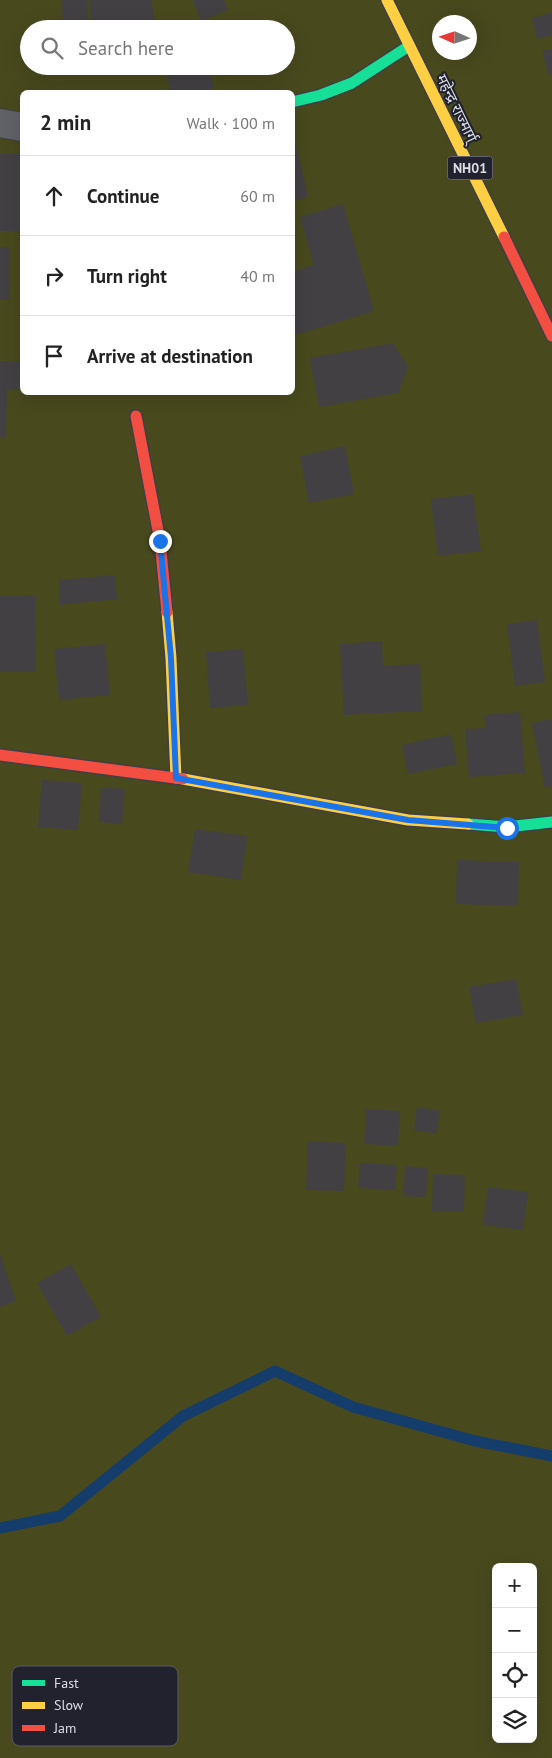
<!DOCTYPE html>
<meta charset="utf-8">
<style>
body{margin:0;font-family:"PT Sans","Noto Sans Devanagari",sans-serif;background:#f2f2f2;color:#222}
.controls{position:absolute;right:15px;bottom:15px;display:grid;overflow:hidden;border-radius:8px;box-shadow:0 5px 20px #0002}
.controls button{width:45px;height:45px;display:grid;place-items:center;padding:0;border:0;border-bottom:1px solid #e0e0e0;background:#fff;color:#222;font:25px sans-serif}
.compass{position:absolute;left:432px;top:15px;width:45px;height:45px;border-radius:50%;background:#fff;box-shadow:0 5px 20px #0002;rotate:273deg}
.stop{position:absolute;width:15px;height:15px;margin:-11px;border:4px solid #1a73e8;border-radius:50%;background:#fff}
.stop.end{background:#1a73e8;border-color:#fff;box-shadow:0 1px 5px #0008}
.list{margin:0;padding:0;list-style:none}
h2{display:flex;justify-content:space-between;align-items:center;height:65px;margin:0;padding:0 20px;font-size:21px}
h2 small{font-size:16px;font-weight:400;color:#767676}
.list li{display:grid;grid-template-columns:32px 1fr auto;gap:15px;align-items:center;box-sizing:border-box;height:80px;padding:0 20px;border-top:1px solid #e0e0e0}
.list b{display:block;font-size:19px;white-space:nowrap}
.list em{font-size:16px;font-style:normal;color:#767676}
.icon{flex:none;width:28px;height:28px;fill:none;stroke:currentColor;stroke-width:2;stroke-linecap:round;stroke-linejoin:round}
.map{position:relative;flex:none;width:552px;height:1758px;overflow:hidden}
.search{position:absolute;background:#fff;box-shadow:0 5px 20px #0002;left:20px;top:20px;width:275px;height:55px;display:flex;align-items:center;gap:12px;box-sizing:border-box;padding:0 18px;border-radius:28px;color:#767676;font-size:19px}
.panel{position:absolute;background:#fff;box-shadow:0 5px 20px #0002;left:20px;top:90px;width:275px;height:305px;border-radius:8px}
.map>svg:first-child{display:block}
</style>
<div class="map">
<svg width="552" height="1758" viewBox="0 0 552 1758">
<rect width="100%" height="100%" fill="#24242a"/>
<path fill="#48491d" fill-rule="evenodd" d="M0,0H552V1758H0ZM440,22H470V52H440ZM29,29H286V66H29ZM22,92H292V392H22ZM496,1567H533V1739H496Z"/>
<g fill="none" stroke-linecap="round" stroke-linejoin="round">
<polyline stroke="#153d6c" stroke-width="11" points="0,1528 60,1516 183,1416 275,1371 353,1407 475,1441 552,1456"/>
</g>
<g fill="#434043">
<polygon points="62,0 87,0 88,29 63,29"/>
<polygon points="90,0 152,0 154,24 91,27"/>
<polygon points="193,0 224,0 228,10 201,21"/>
<polygon points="552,12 552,35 537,39 532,18"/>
<polygon points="552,49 552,74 549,75 542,51"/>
<polygon points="164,66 208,66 214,88 198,92 171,92"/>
<polygon points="292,140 295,140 308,197 292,201"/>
<rect x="0" y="154" width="22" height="77"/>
<polygon points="343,204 374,311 292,336 292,272 314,265 300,217"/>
<polygon points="0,247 9,247 10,300 0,300"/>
<polygon points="393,343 408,367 398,393 319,407 310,358"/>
<polygon points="0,361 20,361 20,390 7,390 6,437 0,437"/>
<polygon points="345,446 354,494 309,503 300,456"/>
<polygon points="473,494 481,551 438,556 431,499"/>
<polygon points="115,575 117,599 60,605 59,580"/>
<polygon points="35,595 36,671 0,672 0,596"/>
<polygon points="537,620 545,682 515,686 507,624"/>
<polygon points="382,641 383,666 420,664 422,711 344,715 340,644"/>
<polygon points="105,644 110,695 59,700 54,649"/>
<polygon points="243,649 248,705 210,708 206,652"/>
<polygon points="520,712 525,773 469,777 465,729 486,728 484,715"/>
<polygon points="552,719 552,786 545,788 532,723"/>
<polygon points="451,734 457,764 408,774 402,745"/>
<polygon points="42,780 82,783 78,830 38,827"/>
<polygon points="101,787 125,789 122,824 99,822"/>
<polygon points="195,829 247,836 241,880 188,872"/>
<polygon points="457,860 519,862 518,906 456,904"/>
<polygon points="516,979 523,1015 476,1023 469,987"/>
<polygon points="417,1107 440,1111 436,1134 414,1130"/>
<polygon points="366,1109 400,1111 398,1146 364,1144"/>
<polygon points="308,1141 346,1143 344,1191 306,1190"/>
<polygon points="360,1163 397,1165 395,1190 358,1188"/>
<polygon points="405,1166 428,1168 426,1197 403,1196"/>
<polygon points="433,1174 465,1175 464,1212 432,1211"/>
<polygon points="488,1187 528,1192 523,1230 483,1225"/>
<polygon points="0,1254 16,1301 0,1307"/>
<polygon points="71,1264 101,1317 67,1336 37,1283"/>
</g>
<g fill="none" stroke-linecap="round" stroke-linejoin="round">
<g stroke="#3f3f45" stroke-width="30">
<polyline id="street" points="0,123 22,127"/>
</g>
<g stroke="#3f3f45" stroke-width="14">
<g id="fast">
<polyline points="292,102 321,95 352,83 409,46"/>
<polyline points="468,824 507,827 552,822"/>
</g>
</g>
<g stroke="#3f3f45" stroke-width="14">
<g id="slow">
<polyline points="387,0 504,237"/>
<polyline points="167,612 171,658 176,778"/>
<polyline points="183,779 408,820 468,824"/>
</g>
</g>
<g stroke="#3f3f45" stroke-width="14">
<g id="jam">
<polyline points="504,237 552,336"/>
<polyline points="136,416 160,541 167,612"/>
<polyline points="0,755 183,779"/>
</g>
</g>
<use href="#street" stroke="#616267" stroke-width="28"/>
<use href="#fast" stroke="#16e098" stroke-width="11"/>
<use href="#slow" stroke="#ffcf43" stroke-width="11"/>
<use href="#jam" stroke="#f24e42" stroke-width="11"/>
</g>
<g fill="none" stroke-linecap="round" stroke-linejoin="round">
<polyline stroke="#1a73e8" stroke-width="6" points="160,541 171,658 176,778 408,820 507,828"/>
</g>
<g text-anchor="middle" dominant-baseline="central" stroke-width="4" stroke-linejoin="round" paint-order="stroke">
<rect fill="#21222d" stroke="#a4a5ae" stroke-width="1" x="447.5" y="156.5" width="45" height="23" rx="4"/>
<g font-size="14" font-weight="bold" fill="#dcdde5">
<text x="470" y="168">NH01</text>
</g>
<g font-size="15" fill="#dcdde5" stroke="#21222d">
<text transform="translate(457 108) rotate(64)">महेन्द्र राज्मार्ग्</text>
</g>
</g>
<rect x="12" y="1666" width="166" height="80" rx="8" fill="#21222d" stroke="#595a64" stroke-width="1"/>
<rect x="22" y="1680" width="23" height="6" fill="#16e098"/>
<rect x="22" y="1702" width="23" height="7" fill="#ffcf43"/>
<rect x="22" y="1725" width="23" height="6" fill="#f24e42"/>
<g font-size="14" fill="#dcdde5">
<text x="54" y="1688">Fast</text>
<text x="54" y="1710">Slow</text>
<text x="54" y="1733">Jam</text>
</g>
</svg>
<div class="controls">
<button>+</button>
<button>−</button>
<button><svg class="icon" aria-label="locate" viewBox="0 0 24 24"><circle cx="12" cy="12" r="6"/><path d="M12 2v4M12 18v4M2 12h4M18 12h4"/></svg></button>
<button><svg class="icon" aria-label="layers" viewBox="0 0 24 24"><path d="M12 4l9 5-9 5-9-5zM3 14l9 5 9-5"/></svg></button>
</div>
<svg class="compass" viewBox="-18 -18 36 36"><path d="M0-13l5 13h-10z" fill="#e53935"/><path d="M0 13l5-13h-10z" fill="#767676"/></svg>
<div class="stop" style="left:507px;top:828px"></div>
<div class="stop end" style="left:160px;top:541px"></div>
<div class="search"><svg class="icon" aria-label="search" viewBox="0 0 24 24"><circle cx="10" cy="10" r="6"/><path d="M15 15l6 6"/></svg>Search here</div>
<section class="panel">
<h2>2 min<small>Walk · 100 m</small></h2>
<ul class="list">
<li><svg class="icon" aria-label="ahead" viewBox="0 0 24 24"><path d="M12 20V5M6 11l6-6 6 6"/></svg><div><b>Continue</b></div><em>60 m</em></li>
<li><svg class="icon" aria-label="right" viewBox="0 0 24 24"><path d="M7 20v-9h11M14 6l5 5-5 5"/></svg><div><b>Turn right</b></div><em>40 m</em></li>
<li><svg class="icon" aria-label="arrive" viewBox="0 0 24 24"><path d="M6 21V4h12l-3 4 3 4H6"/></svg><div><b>Arrive at destination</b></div></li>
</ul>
</section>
</div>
